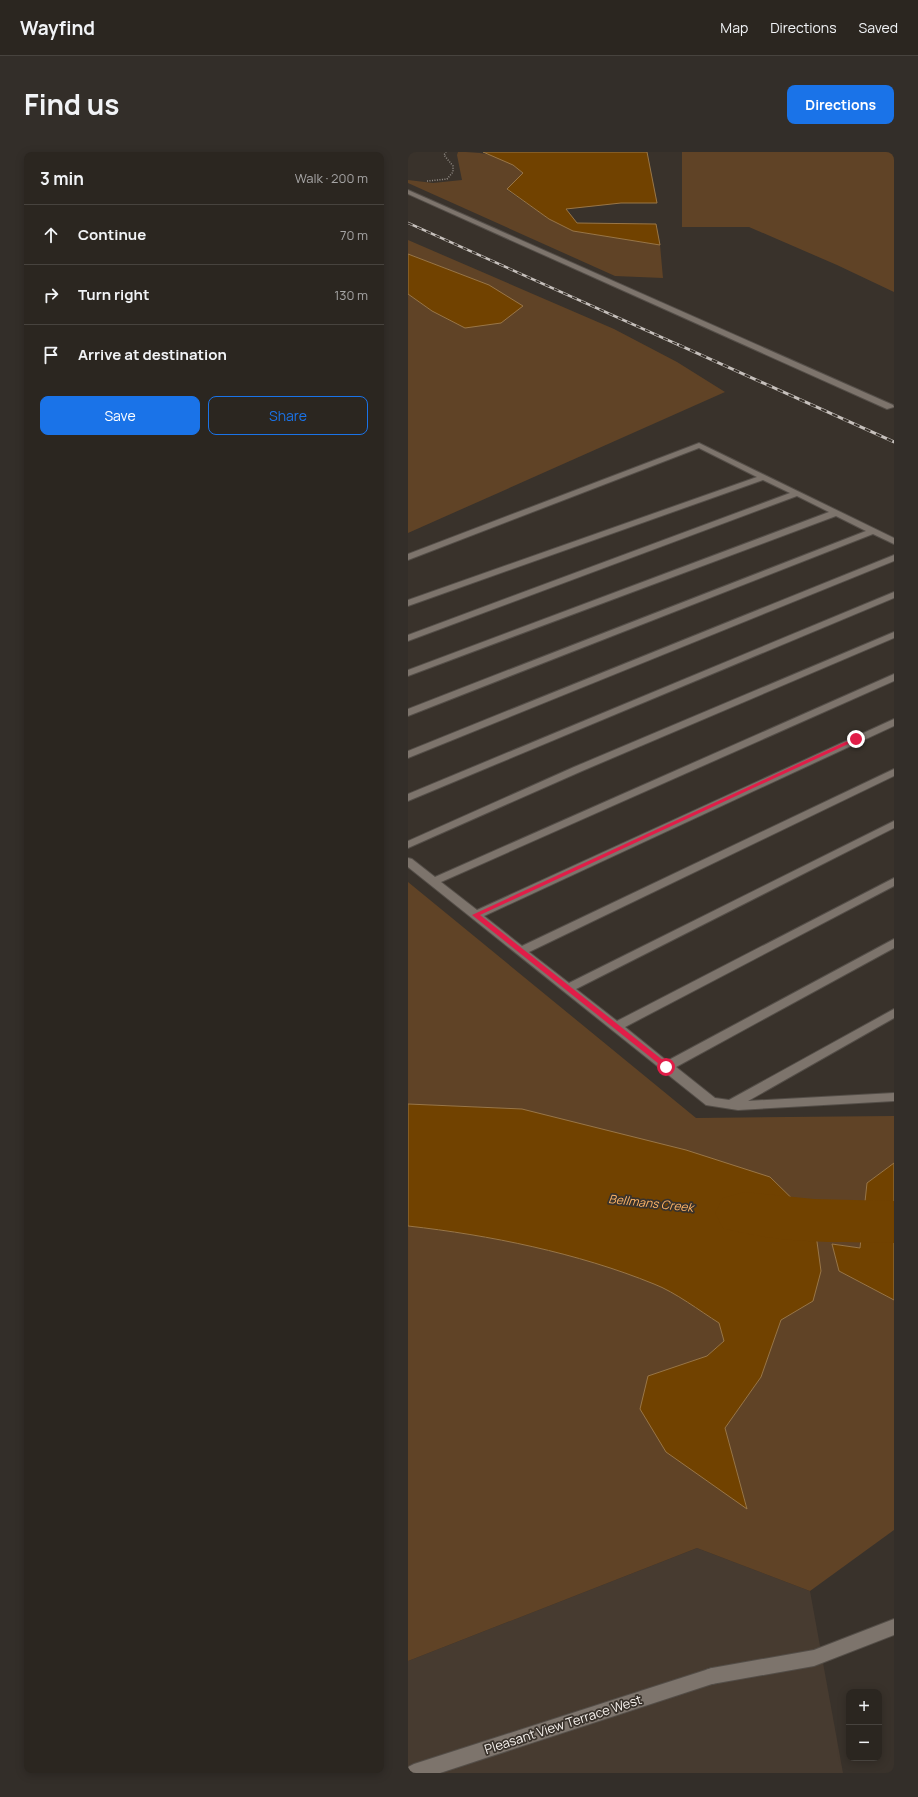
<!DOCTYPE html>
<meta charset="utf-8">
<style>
body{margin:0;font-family:Manrope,sans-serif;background:#332e29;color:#f1f3f6}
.controls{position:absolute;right:12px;bottom:12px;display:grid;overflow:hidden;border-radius:8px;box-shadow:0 2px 10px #0003}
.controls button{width:36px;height:36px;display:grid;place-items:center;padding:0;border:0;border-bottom:1px solid #47433e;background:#2b2620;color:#f1f3f6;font:20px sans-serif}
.stop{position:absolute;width:12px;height:12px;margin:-9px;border:3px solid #e11d48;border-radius:50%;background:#fff}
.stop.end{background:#e11d48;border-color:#fff;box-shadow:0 1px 4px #0008}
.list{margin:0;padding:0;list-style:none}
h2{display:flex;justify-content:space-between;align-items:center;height:52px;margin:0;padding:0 16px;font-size:17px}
h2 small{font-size:13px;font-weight:400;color:#a6a5a5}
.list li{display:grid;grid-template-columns:26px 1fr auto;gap:12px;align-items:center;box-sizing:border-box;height:60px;padding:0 16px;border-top:1px solid #47433e}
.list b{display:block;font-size:15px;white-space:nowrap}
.list em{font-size:13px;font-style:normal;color:#a6a5a5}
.actions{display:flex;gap:8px;padding:12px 16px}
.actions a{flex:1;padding:9px 0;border:1px solid #1a73e8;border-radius:8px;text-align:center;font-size:14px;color:#1a73e8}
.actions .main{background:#1a73e8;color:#fff}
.icon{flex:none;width:22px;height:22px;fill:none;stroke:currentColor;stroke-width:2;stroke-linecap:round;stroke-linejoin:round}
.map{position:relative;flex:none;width:486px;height:1621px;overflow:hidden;border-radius:8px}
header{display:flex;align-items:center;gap:24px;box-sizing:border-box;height:56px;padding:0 20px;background:#2b2620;border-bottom:1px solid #47433e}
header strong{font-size:19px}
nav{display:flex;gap:22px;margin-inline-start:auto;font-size:14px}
.intro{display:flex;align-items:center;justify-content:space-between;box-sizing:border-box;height:96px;padding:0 24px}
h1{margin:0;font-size:28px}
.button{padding:10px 18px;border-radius:8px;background:#1a73e8;color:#fff;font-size:14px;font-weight:700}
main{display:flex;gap:24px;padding:0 24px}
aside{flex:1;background:#2b2620;border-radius:8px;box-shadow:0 2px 10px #0003}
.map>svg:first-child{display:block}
</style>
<header>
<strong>Wayfind</strong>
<nav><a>Map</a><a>Directions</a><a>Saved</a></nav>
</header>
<div class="intro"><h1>Find us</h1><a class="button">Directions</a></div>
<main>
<aside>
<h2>3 min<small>Walk · 200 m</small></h2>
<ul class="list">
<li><svg class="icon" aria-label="ahead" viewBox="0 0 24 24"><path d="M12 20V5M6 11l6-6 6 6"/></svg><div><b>Continue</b></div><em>70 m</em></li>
<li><svg class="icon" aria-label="right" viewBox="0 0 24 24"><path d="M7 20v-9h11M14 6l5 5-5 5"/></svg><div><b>Turn right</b></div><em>130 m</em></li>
<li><svg class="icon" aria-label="arrive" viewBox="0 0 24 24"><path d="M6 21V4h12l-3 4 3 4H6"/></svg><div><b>Arrive at destination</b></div></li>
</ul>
<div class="actions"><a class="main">Save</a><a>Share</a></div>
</aside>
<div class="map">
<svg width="486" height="1621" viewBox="0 0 486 1621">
<rect width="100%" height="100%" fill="#39322b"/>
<polygon fill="#473b30" points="289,1396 402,1439 435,1621 0,1621 0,1509"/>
<g fill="#604326">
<path d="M50,0C77,0 94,3 115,21L99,38L141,67L165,79L252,93L255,126L207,124L0,31V28L25,31L54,28L49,3Z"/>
<polygon points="274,0 486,0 486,140 429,113 341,75 274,75"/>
<polygon points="0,88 206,177 269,210 317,240 0,381 0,142 24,159 57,176 81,133 0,102"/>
<path d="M0,730L288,966L486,964V1011L459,1031L452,1096L424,1092L431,1119L486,1148V1378L402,1439L289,1396L0,1509V1074C80,1083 171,1101 246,1132C267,1140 292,1159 311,1171L316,1189L299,1204L240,1224L339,1356L317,1276L353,1225L373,1168L405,1149L278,998L114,957L0,952Z"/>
</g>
<g fill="#714200" stroke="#997647">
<polygon points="75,0 239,0 249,51 213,51 158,57 169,71 248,72 252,93 165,79 141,67 99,37 115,21 105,13"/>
<polygon points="0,102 81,133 115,154 93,171 57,176 24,159 0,142"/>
<path d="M0,952L114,957L278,998L362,1025L406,1068L413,1119L405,1149L373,1168L353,1225L317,1276L339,1357L258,1300L232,1257L240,1224L299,1204L316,1189L311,1171C292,1159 267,1140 246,1132C170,1101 81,1083 0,1074Z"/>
<polygon points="486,1011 486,1148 431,1119 424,1092 452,1096 459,1031"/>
</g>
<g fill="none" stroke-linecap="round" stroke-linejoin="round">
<path fill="#714200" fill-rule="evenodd" d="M336,1040L406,1047L486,1049V1091C430,1090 370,1092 315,1076L307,1061L315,1046Z"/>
<g stroke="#544e48" stroke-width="2">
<g id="lane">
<polygon points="0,38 485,253 486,255 479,257 0,42"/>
<polygon points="291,291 486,386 486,392 465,382 0,564 0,557 458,379 428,364 0,524 0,518 421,360 389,344 0,489 0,483 382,341 355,328 0,454 0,448 349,325 291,296 0,408 0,402"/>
<polygon points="486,403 486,409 0,606 0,599"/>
<polygon points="486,440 486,446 0,649 0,642"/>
<polygon points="486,480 486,486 174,619 0,696 0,689 166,615"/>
<polygon points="486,522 486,529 33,730 69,758 486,567 486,574 76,764 114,794 486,617 486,624 121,800 161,831 486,669 486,676 168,837 209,869 486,726 486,734 217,875 259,909 486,787 486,796 268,915 307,946 321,948 486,857 486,866 340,949 486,941 486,949 330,958 298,953 0,715 0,706 4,707 27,725"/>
<polygon points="486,1467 486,1483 406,1514 304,1532 298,1530 295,1524 298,1518 304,1516 406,1498"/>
</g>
</g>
<g stroke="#544e48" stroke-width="2">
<polygon id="street" points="304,1516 310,1518 313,1524 310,1530 304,1532 32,1621 0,1621 0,1615 6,1612"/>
</g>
<polyline stroke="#948e88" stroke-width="1.5" stroke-dasharray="1 1.5" stroke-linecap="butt" points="19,29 39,27 45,20 45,14 36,3 38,0"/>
<use href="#lane" fill="#7d746c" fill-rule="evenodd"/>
<use href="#street" fill="#7d746c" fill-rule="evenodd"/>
<g stroke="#c6c0bc" stroke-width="2.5">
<polyline id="rail-far1" points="0,71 273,194"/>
</g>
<g stroke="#c6c0bc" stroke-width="3">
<polyline id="rail" points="271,193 486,290"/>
</g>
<use href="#rail-far1" stroke="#39322b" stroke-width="1.5" stroke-dasharray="5" stroke-linecap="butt"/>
<use href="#rail" stroke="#39322b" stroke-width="2" stroke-dasharray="6" stroke-linecap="butt"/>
</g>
<polygon fill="#e11d48" points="446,586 451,587 72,763 261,913 261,916 256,916 64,763"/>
<g text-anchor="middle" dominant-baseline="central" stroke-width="3.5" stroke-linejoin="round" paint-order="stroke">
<g font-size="12" font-style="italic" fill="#fdb467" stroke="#39322b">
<text transform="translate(243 1051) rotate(6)">Bellmans Creek</text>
</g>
<g font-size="13" fill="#f6f1ed" stroke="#39322b">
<text transform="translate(155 1572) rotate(-18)">Pleasant View Terrace West</text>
</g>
</g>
</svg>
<div class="controls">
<button>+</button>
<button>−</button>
</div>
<div class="stop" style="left:258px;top:915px"></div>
<div class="stop end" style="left:448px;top:587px"></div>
</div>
</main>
